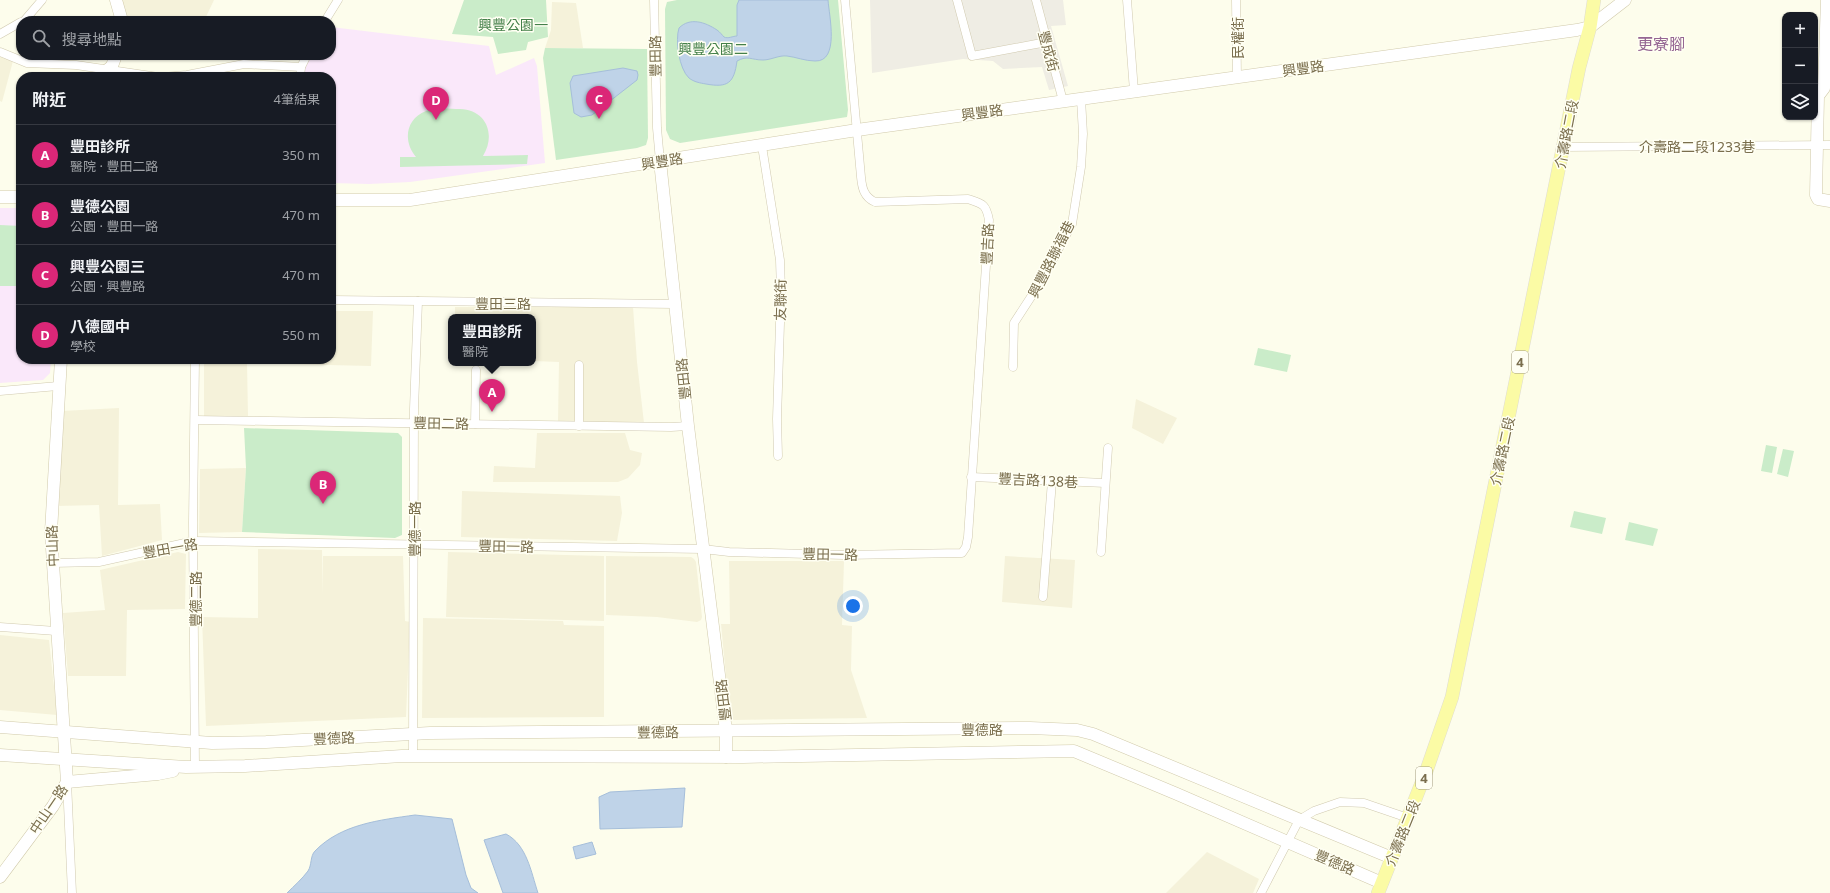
<!DOCTYPE html>
<html lang="zh-TW">
<meta charset="utf-8">
<style>
body{margin:0;font-family:"Noto Sans","Noto Sans TC",sans-serif;background:#242831;color:#f1f3f6}
.controls{position:absolute;right:12px;top:12px;display:grid;overflow:hidden;border-radius:8px;box-shadow:0 1px 3px #0004}
.controls button{width:36px;height:36px;display:grid;place-items:center;padding:0;border:0;border-bottom:1px solid #363941;background:#171b24;color:#f1f3f6;font:20px sans-serif}
.you{position:absolute;left:853px;top:606px;width:14px;height:14px;margin:-10px;border:3px solid #fff;border-radius:50%;background:#1a73e8;box-shadow:0 0 0 6px #1a73e833}
.badge{display:grid;place-items:center;width:26px;height:26px;border-radius:50%;background:#db2777;color:#fff;font-size:13px;font-weight:700}
.pin{position:absolute;translate:-50% -33px;filter:drop-shadow(0 1px 2px #0008)}
.pin::after{content:'';position:absolute;top:21px;width:14px;height:12px;background:inherit;clip-path:polygon(0 0,100% 0,50% 100%)}
.popup{position:absolute;left:448px;top:314px;width:88px;height:52px;box-sizing:border-box;display:grid;place-content:center;border-radius:8px;background:#171b24;filter:drop-shadow(0 1px 3px #0005);font-size:13px;white-space:nowrap;color:#9ea1a6}
.popup b{font-size:15px;color:#f1f3f6}
.popup::after{content:'';position:absolute;left:50%;top:100%;margin-left:-8px;border:8px solid transparent;border-top-color:#171b24}
.list{margin:0;padding:0;list-style:none}
h2{display:flex;justify-content:space-between;align-items:center;height:52px;margin:0;padding:0 16px;font-size:17px}
h2 small{font-size:13px;font-weight:400;color:#9ea1a6}
.list li{display:grid;grid-template-columns:26px 1fr auto;gap:12px;align-items:center;box-sizing:border-box;height:60px;padding:0 16px;border-top:1px solid #363941}
.list b{display:block;font-size:15px;white-space:nowrap}
.list p{margin:0;font-size:13px;white-space:nowrap;color:#9ea1a6}
.list em{font-size:13px;font-style:normal;color:#9ea1a6}
.icon{flex:none;width:22px;height:22px;fill:none;stroke:currentColor;stroke-width:2;stroke-linecap:round;stroke-linejoin:round}
.map{position:relative;flex:none;width:1830px;height:893px;overflow:hidden}
.search{position:absolute;background:#171b24;box-shadow:0 1px 3px #0004;left:16px;top:16px;width:320px;height:44px;display:flex;align-items:center;gap:10px;box-sizing:border-box;padding:0 14px;border-radius:16px;color:#9ea1a6;font-size:15px}
.panel{position:absolute;background:#171b24;box-shadow:0 1px 3px #0004;left:16px;top:72px;width:320px;height:292px;border-radius:16px}
.map>svg:first-child{display:block}
</style>
<div class="map">
<svg width="1830" height="893" viewBox="0 0 1830 893">
<rect width="100%" height="100%" fill="#fdfdec"/>
<g fill="#f5f2da">
<polygon points="119,0 214,0 204,21 124,21"/>
<polygon points="552,2 576,3 583,48 545,48 551,30"/>
<polygon points="0,54 13,61 2,102 0,101"/>
<polygon points="295,72 297,77 245,77"/>
<polygon points="455,307 633,307 637,362 644,423 558,421 559,362 533,361 533,317 455,317"/>
<polygon points="331,311 373,311 371,366 247,363 248,416 204,416 204,362 237,362 237,359 331,359"/>
<polygon points="1136,399 1177,418 1163,444 1132,428"/>
<polygon points="119,408 118,505 160,504 162,540 102,556 99,505 56,506 62,411"/>
<polygon points="537,433 625,433 630,450 642,453 640,465 628,478 618,482 493,482 494,466 535,468"/>
<polygon points="246,468 242,532 199,533 200,469"/>
<polygon points="462,491 620,496 622,513 617,541 461,537"/>
<polygon points="258,549 322,550 323,595 323,556 403,556 405,621 410,622 406,717 206,726 202,617 258,618"/>
<polygon points="178,552 186,554 185,609 127,610 126,676 68,676 63,613 105,610 100,570"/>
<polygon points="448,552 604,556 604,621 446,617"/>
<polygon points="606,556 691,557 694,559 696,562 702,617 701,620 697,622 657,617 606,615"/>
<polygon points="1005,556 1075,560 1072,608 1002,602"/>
<polygon points="729,561 844,561 842,625 852,626 851,670 867,718 733,720 730,717 721,624 730,624"/>
<polygon points="423,618 563,621 564,625 604,626 604,717 422,718"/>
<polygon points="0,635 49,640 57,715 0,710"/>
<polygon points="1207,852 1259,879 1253,893 1166,893"/>
</g>
<polygon fill="#efede4" points="870,0 1063,0 1066,25 1051,26 1068,86 1049,90 1042,67 1003,69 993,61 963,59 872,73"/>
<g fill="#fae8fa">
<polygon points="331,27 489,46 496,75 534,58 537,66 545,163 410,182 369,184 331,183 331,77 303,77 304,66 311,55 331,55"/>
<polygon points="0,208 21,208 21,359 51,359 50,373 43,380 0,383"/>
</g>
<g fill="#caecc9">
<polygon points="464,0 546,0 548,37 528,42 526,50 498,54 493,37 452,34"/>
<polygon points="677,0 838,0 848,110 847,117 680,143 670,139 666,130 665,9 667,2"/>
<polygon points="545,48 647,49 648,138 646,145 637,148 556,160 543,58"/>
<path d="M460,109C487,110 496,135 483,156L528,155L527,164L400,167V157H416C403,142 405,119 426,111C435,107 450,109 460,109Z"/>
<polygon points="0,225 21,226 21,286 0,286"/>
<polygon points="1258,348 1291,355 1287,372 1254,365"/>
<polygon points="244,428 398,433 402,437 402,535 395,538 242,532 246,468"/>
<polygon points="1766,445 1777,447 1772,473 1761,471"/>
<polygon points="1783,449 1794,451 1788,477 1777,474"/>
<polygon points="1574,511 1606,518 1602,534 1570,527"/>
<polygon points="1629,522 1658,529 1653,546 1625,540"/>
</g>
<g fill="#bfd3e8" stroke="#a5beda">
<path d="M739,0H828C829,15 840,62 815,61C805,61 796,57 787,56C779,55 771,60 763,60C751,60 748,55 737,61C734,83 728,88 706,84C700,83 694,82 689,78C679,69 675,40 679,28C690,17 705,22 717,30C720,32 722,35 724,37C728,39 733,36 737,36V5Z"/>
<polygon points="623,68 637,71 638,75 637,80 592,115 581,117 574,113 570,83 573,76"/>
<polygon points="685,788 682,827 600,829 599,797 610,792"/>
<path d="M415,815L452,819L466,875L471,888L478,893H287C294,886 302,879 308,871C312,865 310,856 315,851C341,824 380,820 415,815Z"/>
<path d="M506,834C527,845 531,872 538,893H503L484,840Z"/>
<polygon points="592,842 596,854 576,859 573,847"/>
</g>
<g fill="none" stroke-linecap="round" stroke-linejoin="round">
<g stroke="#d1cab0" stroke-width="9">
<g id="street">
<polyline points="654,0 657,128 660,161"/>
<polyline points="957,0 972,56 1047,42"/>
<polyline points="1036,0 1063,101"/>
<polyline points="1127,0 1134,91"/>
<polyline points="1236,0 1237,77"/>
<polyline points="24,21 42,0"/>
<polyline points="325,21 338,0"/>
<polyline points="0,34 21,22"/>
<polyline points="0,52 27,63 76,65 158,77"/>
<polyline points="163,77 187,75 244,64 301,67"/>
<polyline points="300,77 301,67 307,55"/>
<polyline points="762,146 780,260 781,291 777,419 778,456"/>
<polyline points="1563,147 1830,145"/>
<polyline points="331,300 675,304"/>
<polyline points="195,359 193,523 195,767"/>
<polyline points="1013,367 1014,323 1040,283 1072,224 1081,167 1083,134 1081,99"/>
<polyline points="0,391 58,386"/>
<polyline points="195,420 671,427 688,426"/>
<polyline points="475,424 476,370"/>
<polyline points="579,426 579,365"/>
<polyline points="971,477 1105,483"/>
<polyline points="1101,552 1108,448"/>
<path d="M52,563L99,562L194,541L703,549L729,552L844,555L962,553L966,547L968,537L989,220C986,204 983,204 968,199L875,202C864,197 862,188 861,177L845,0"/>
<polyline points="1043,597 1052,481"/>
<polyline points="0,627 56,631"/>
<polyline points="413,756 414,409 418,301"/>
<polyline points="67,782 72,893"/>
<polyline points="1261,893 1299,820 1314,811 1340,802 1364,803 1408,818"/>
</g>
</g>
<g stroke="#d1caab" stroke-width="13">
<g id="secondary">
<polyline points="116,0 122,21"/>
<polyline points="1827,0 1824,88 1818,96 1816,195 1818,199 1830,201"/>
<polyline points="99,77 112,66 116,55"/>
<polyline points="660,161 688,426 726,731 726,757"/>
<polyline points="0,197 21,197"/>
<polyline points="331,200 410,200 857,130 1577,30 1590,27 1625,0"/>
<polyline points="0,727 212,743 266,742 430,733 1030,728 1077,730 1093,734 1392,858"/>
<polyline points="0,755 186,767 245,766 402,756 743,757 1074,751 1177,794 1382,883"/>
<polyline points="67,782 158,774 173,771"/>
<polyline points="0,877 53,806 67,782 51,532 61,359"/>
</g>
</g>
<g stroke="#dfdcd4" stroke-width="14">
<polyline id="primary" points="1378,893 1426,772 1452,697 1579,68 1590,27 1594,0"/>
</g>
<use href="#street" stroke="#fff" stroke-width="8"/>
<use href="#secondary" stroke="#fff" stroke-width="12"/>
<use href="#primary" stroke="#fbfba5" stroke-width="13"/>
</g>
<g text-anchor="middle" dominant-baseline="central" stroke-width="3" stroke-linejoin="round" paint-order="stroke">
<g fill="#fffff3" stroke="#a29a7f" stroke-width="1">
<rect x="1512" y="351" width="16" height="22" rx="3"/>
<rect x="1416" y="767" width="16" height="22" rx="3"/>
</g>
<g font-size="13" font-weight="bold" fill="#7a6e4d">
<text x="1520" y="362">4</text>
<text x="1424" y="778">4</text>
</g>
<g font-size="14" fill="#448049" stroke="#fffff3">
<text x="513" y="24">興豐公園一</text>
<text x="713" y="48">興豐公園二</text>
</g>
<g font-size="14" fill="#7a6e4d" stroke="#fffff3">
<text transform="translate(1237 38) rotate(-90)">民權街</text>
<text transform="translate(1049 51) rotate(75)">豐成街</text>
<text transform="translate(655 56) rotate(-91)">豐田路</text>
<text transform="translate(1303 68) rotate(-8)">興豐路</text>
<text transform="translate(982 112) rotate(-8)">興豐路</text>
<text transform="translate(1566 134) rotate(-79)">介壽路二段</text>
<text x="1697" y="146">介壽路二段1233巷</text>
<text transform="translate(662 161) rotate(-9)">興豐路</text>
<text transform="translate(987 244) rotate(-87)">豐吉路</text>
<text transform="translate(1051 259) rotate(-63)">興豐路聯福巷</text>
<text transform="translate(780 300) rotate(-89)">友聯街</text>
<text x="503" y="303">豐田三路</text>
<text transform="translate(683 379) rotate(-96)">豐田路</text>
<text transform="translate(441 423) rotate(1)">豐田二路</text>
<text transform="translate(1502 451) rotate(-78)">介壽路二段</text>
<text transform="translate(1038 480) rotate(3)">豐吉路138巷</text>
<text transform="translate(414 529) rotate(-90)">豐德一路</text>
<text transform="translate(52 546) rotate(-92)">中山路</text>
<text transform="translate(506 546) rotate(1)">豐田一路</text>
<text transform="translate(170 548) rotate(-10)">豐田一路</text>
<text transform="translate(830 554) rotate(1)">豐田一路</text>
<text transform="translate(195 599) rotate(-90)">豐德二路</text>
<text transform="translate(723 700) rotate(-97)">豐田路</text>
<text x="982" y="729">豐德路</text>
<text transform="translate(658 732) rotate(-1)">豐德路</text>
<text transform="translate(334 738) rotate(-3)">豐德路</text>
<text transform="translate(48 809) rotate(-56)">中山一路</text>
<text transform="translate(1402 833) rotate(-68)">介壽路二段</text>
<text transform="translate(1335 862) rotate(23)">豐德路</text>
</g>
<g font-size="16" fill="#956693" stroke="#fffff3">
<text x="1661" y="44">更寮腳</text>
</g>
</g>
</svg>
<div class="controls">
<button>+</button>
<button>−</button>
<button><svg class="icon" aria-label="layers" viewBox="0 0 24 24"><path d="M12 4l9 5-9 5-9-5zM3 14l9 5 9-5"/></svg></button>
</div>
<div class="you"></div>
<div class="pin badge" style="left:492px;top:412px">A</div>
<div class="popup"><b>豐田診所</b>醫院</div>
<div class="pin badge" style="left:323px;top:504px">B</div>
<div class="pin badge" style="left:599px;top:119px">C</div>
<div class="pin badge" style="left:436px;top:120px">D</div>
<div class="search"><svg class="icon" aria-label="search" viewBox="0 0 24 24"><circle cx="10" cy="10" r="6"/><path d="M15 15l6 6"/></svg>搜尋地點</div>
<section class="panel">
<h2>附近<small>4筆結果</small></h2>
<ul class="list">
<li><span class="badge">A</span><div><b>豐田診所</b><p>醫院 · 豐田二路</p></div><em>350 m</em></li>
<li><span class="badge">B</span><div><b>豐德公園</b><p>公園 · 豐田一路</p></div><em>470 m</em></li>
<li><span class="badge">C</span><div><b>興豐公園三</b><p>公園 · 興豐路</p></div><em>470 m</em></li>
<li><span class="badge">D</span><div><b>八德國中</b><p>學校</p></div><em>550 m</em></li>
</ul>
</section>
</div>
